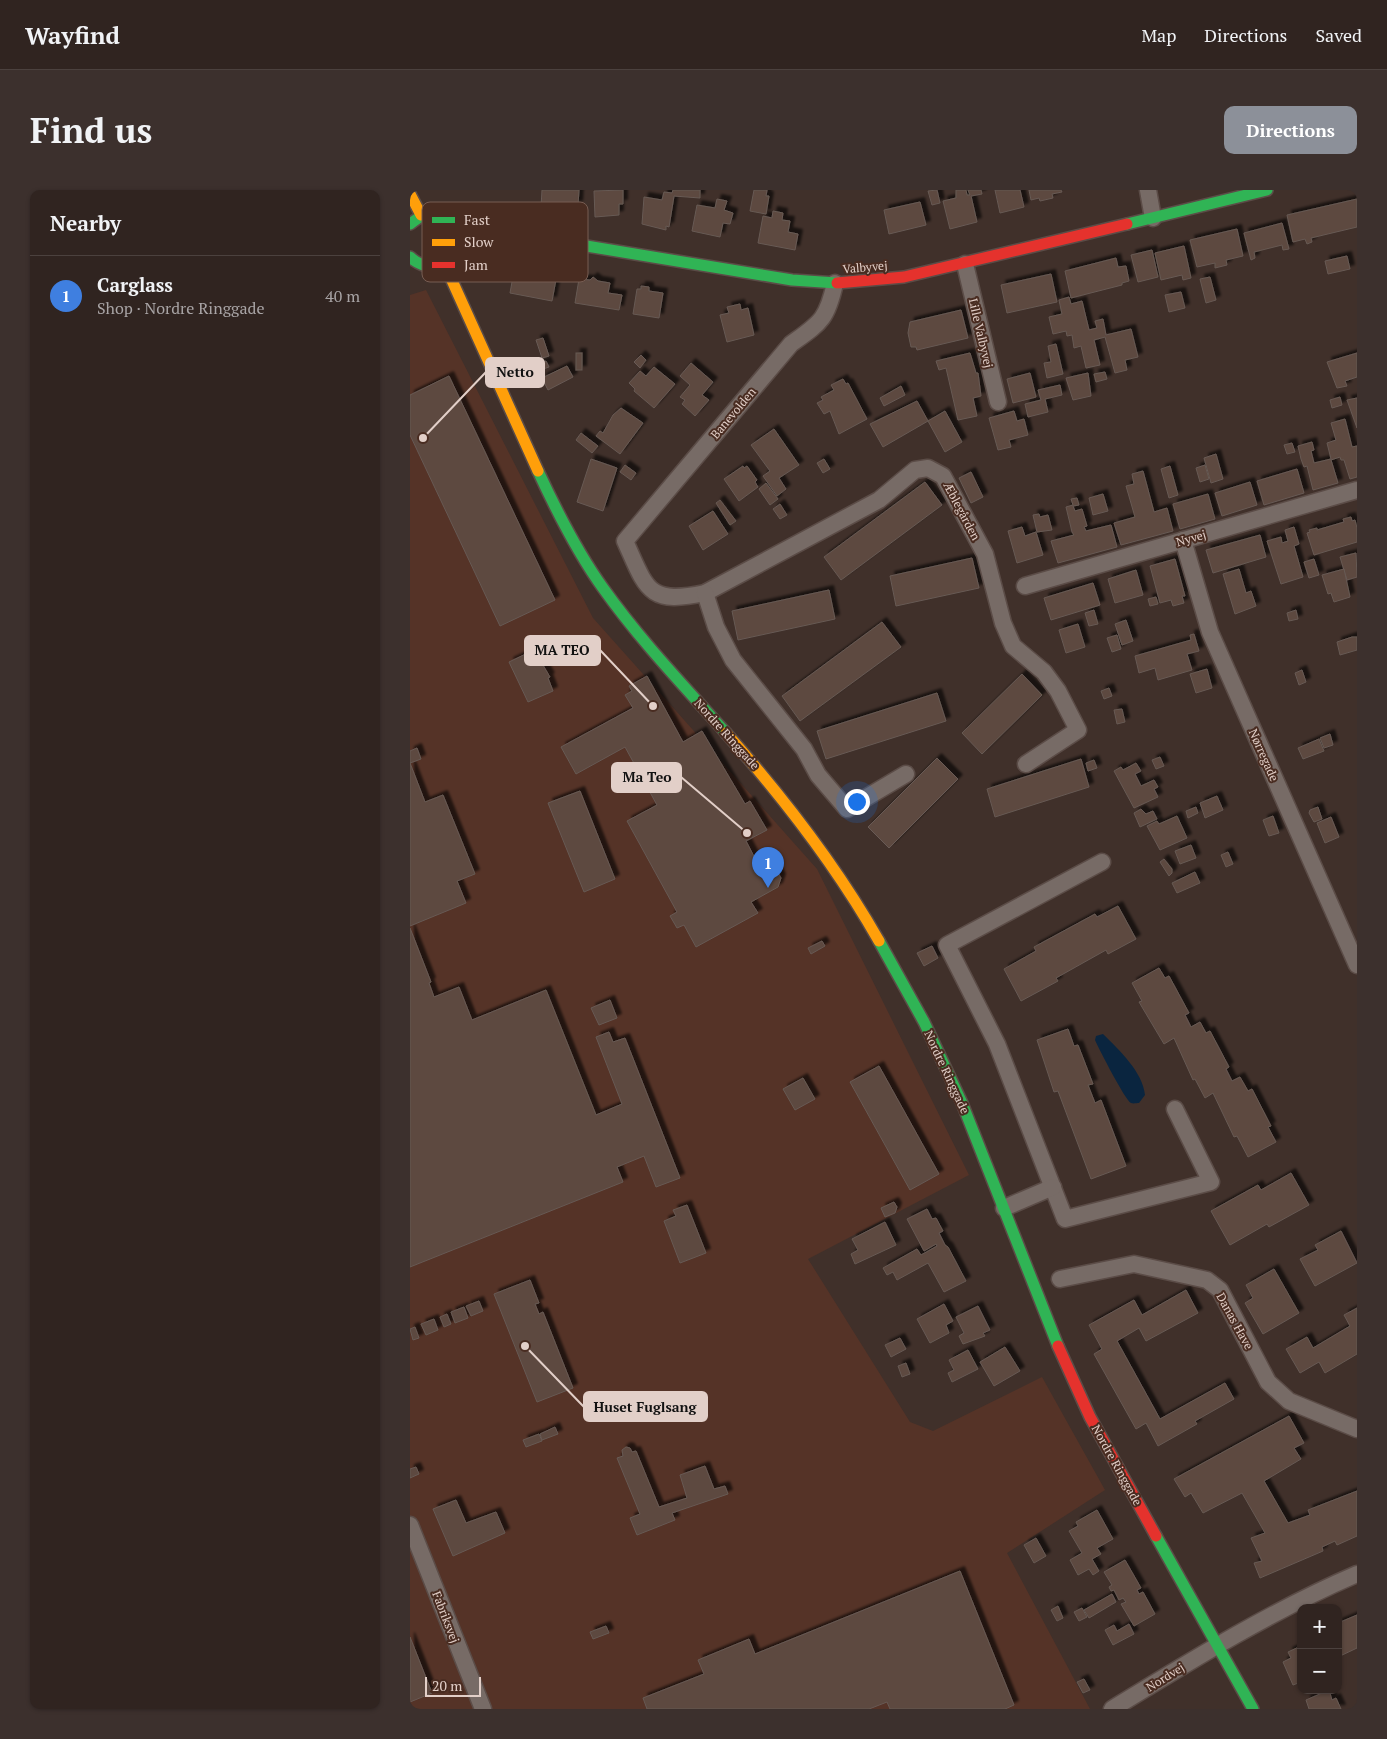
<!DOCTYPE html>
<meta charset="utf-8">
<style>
body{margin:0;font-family:"PT Serif",serif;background:#3c302d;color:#f1f3f6}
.controls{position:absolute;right:15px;bottom:15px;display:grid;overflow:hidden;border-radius:10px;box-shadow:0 1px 4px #0004}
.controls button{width:45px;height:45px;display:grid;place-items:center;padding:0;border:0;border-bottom:1px solid #4b413e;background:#302420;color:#f1f3f6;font:25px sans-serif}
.scale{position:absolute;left:15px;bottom:12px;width:56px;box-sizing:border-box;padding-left:5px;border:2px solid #e2cfc8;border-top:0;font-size:14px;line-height:18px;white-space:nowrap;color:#e2cfc8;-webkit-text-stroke:4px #492c21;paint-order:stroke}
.you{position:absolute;left:446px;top:611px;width:18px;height:18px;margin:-12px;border:4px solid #fff;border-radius:50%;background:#1a73e8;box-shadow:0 0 0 8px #1a73e833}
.badge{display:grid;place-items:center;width:32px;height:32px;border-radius:50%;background:#8c9099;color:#fff;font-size:16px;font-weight:700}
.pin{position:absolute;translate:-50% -41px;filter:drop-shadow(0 1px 2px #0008)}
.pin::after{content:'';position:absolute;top:26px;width:18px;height:15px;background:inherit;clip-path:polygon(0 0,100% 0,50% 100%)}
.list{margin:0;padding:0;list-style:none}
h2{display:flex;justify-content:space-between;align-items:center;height:65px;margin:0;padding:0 20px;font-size:21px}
h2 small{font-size:16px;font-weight:400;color:#a8a4a5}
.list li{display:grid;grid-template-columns:32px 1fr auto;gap:15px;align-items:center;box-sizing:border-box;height:80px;padding:0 20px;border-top:1px solid #4b413e}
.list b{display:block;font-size:19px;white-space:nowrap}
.list p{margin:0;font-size:16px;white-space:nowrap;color:#a8a4a5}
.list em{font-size:16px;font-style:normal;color:#a8a4a5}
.map{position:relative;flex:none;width:947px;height:1519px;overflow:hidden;border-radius:10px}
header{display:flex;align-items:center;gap:30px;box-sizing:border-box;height:70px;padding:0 25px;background:#302420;border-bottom:1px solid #4b413e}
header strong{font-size:24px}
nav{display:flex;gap:28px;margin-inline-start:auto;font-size:18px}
.intro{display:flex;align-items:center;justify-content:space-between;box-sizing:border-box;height:120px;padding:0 30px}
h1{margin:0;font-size:35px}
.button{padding:12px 22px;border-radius:10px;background:#8c9099;color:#fff;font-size:18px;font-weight:700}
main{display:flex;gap:30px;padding:0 30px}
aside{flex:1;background:#302420;border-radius:10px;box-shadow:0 1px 4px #0004}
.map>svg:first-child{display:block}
</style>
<header>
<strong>Wayfind</strong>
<nav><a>Map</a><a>Directions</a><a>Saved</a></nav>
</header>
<div class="intro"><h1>Find us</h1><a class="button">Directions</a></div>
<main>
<aside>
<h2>Nearby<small></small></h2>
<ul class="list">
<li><span class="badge" style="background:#3f7fe0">1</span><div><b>Carglass</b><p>Shop · Nordre Ringgade</p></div><em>40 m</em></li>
</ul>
</aside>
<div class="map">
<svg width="947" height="1519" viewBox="0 0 947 1519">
<defs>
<filter id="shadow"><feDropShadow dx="4.5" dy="-4.5" stdDeviation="1" flood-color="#0009"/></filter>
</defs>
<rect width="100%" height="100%" fill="#40302a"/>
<polygon fill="#553327" points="16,100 183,428 407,679 559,985 398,1069 500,1232 523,1241 632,1187 695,1300 597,1363 680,1519 0,1519 0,105"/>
<path fill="#0a253f" d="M693,844C709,860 733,882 735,905L729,913C727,913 723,914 721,913C715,910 689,859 685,850L686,846Z"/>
<g fill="#5d483f" stroke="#675a54" filter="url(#shadow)">
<polygon points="132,0 169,0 168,15 157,15 157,19 131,17"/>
<polygon points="213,0 213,14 209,14 209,25 185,27 184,1"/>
<polygon points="263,0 290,0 290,8 264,6 259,37 256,36 256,40 232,34 234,7 252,10 254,2 262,3"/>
<polygon points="344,0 357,0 356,6 359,6 356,24 340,21"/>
<polygon points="527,0 530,13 522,15 518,1"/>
<polygon points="546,0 556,0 557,5 560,5 558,0 571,0 572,4 561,6 567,32 540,39 533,11 546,8"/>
<polygon points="585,0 610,0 614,17 590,23"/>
<polygon points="619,0 651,0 652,2 642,4 643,8 630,11 629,8 621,10"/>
<polygon points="307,9 317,11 314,20 323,23 320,34 313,33 310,47 282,41 287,15 305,18"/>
<polygon points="947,9 947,37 901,48 902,52 897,54 895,49 883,52 877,25"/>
<polygon points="510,12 516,35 479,44 474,20"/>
<polygon points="363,21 373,23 372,30 380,31 378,42 388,44 385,60 348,53 353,26 362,28"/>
<polygon points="872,33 879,59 873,60 872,55 844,62 845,68 841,70 834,43"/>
<polygon points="827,39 833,66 816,70 817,75 805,78 805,73 787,77 780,50"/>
<polygon points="774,56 781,88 773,90 772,85 751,90 745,63"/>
<polygon points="742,60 748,87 728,92 721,65"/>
<polygon points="937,66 940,79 918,84 915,71"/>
<polygon points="706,68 708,77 716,76 719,91 712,93 712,95 661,108 655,81"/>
<polygon points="121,79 147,84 142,111 100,103 104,81 120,84"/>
<polygon points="641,84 647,112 597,123 591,95"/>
<polygon points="183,87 188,91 200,93 198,103 212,105 209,120 165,113 169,89 180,90"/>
<polygon points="800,87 806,110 796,113 790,89"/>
<polygon points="231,96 239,97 239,101 253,103 249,128 223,124 227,99 231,99"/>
<polygon points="771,102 775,118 759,122 755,105"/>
<polygon points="659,107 661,114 672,111 679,140 687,138 685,131 693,129 696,145 721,139 728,167 715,170 717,180 705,183 695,147 684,150 690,175 676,178 671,156 664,158 662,145 657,146 656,141 643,144 639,127 652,124 649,110"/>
<polygon points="330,114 331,120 338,118 344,145 317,152 310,125 319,123 317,117"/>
<polygon points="551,120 558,148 507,160 506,157 501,157 498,143 500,132"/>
<polygon points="133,148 139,166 132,168 126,150"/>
<polygon points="646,154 653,184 637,188 634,173 641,172 638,156"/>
<rect x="166" y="163" width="6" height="17"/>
<polygon points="560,163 566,183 568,183 571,206 563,208 567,226 548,230 536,178 529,180 526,171"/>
<polygon points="947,163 947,187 935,191 937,196 927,198 917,172"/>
<polygon points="231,165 236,170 230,178 224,172"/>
<polygon points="136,171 139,177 122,183 120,178"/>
<polygon points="281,173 303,192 292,205 299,210 285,226 272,214 275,210 270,207 280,195 270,186"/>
<polygon points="157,176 163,187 138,200 132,188"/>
<polygon points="244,177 265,194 244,218 224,201 225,199 219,193 230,181 236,186"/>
<polygon points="695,182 697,189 686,192 684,184"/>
<polygon points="620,183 626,207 603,213 597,189"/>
<polygon points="678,183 681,206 663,210 656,188"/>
<polygon points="39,186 145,410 90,436 0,245 0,205"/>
<polygon points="433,189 436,194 438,193 457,229 429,244 420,221 414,224 407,213 413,210 411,207 424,200 421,195"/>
<polygon points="650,195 652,205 635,209 638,222 618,227 615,214 631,210 628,200"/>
<polygon points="491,196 495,205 474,216 470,208"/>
<polygon points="930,207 932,215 922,218 920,210"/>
<polygon points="947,208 947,238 937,210"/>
<polygon points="507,211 518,231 473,257 460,234"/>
<polygon points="211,218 233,233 210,264 186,246 190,241 193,243 203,225"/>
<polygon points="535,221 552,252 535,262 518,231"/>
<polygon points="604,221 607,231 614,229 618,245 599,250 601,257 588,260 579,228"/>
<polygon points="935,229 942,257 947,256 947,287 940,289 934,270 931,270 930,267 921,270 928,293 903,300 897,276 894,277 891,269 888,256 902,252 904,260 901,261 904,273 921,269 917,253 926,250 921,233"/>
<polygon points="364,239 389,275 369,288 376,299 367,306 353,286 360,281 341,255"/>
<polygon points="171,243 188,256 182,263 166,250"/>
<polygon points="882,253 885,262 877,264 874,255"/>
<polygon points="806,264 813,289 801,293 794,268"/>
<polygon points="181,269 207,278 193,321 167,312"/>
<polygon points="414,269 420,279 413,283 407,273"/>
<polygon points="215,275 226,283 221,290 210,282"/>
<polygon points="795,275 799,289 790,292 786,278"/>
<polygon points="333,276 334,278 337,276 347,290 345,292 348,297 329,311 314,289"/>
<polygon points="760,276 768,305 759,308 751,279"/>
<polygon points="887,279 894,303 854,315 847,291"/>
<polygon points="733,281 744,322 757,318 763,341 711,355 704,333 725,327 716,296 724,294 722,284"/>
<polygon points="561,282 573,307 561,313 549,288"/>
<polygon points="515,292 532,315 431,390 414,367"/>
<polygon points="840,292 847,315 812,326 805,303"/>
<polygon points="356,293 368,309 360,315 349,299"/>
<polygon points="693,304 698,321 683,325 679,308"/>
<polygon points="798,304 805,329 770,339 763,314"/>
<polygon points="667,308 669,315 663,316 665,321 672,319 677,336 674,337 676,341 701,335 707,357 648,373 641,351 664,345 662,342 656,317 663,315 661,309"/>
<polygon points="310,310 326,331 320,335 306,313"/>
<polygon points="370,314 377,325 370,329 363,319"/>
<polygon points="303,321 318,344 293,360 279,336"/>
<polygon points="629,324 630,327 638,325 642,340 627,342 623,325"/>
<polygon points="941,327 942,331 945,330 947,338 947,352 904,365 897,343 900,342 899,340 907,338 907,340 934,332 933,329"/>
<polygon points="612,337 615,346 626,342 633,365 607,373 598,341"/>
<polygon points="884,337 889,354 884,356 893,387 871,394 857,351 871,347 872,353 878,351 875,340"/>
<polygon points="850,345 856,367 803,383 796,360"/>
<polygon points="946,363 947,387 937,390 930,367"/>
<polygon points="562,368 569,398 486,416 480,386"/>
<polygon points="765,369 775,406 772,406 774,413 763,416 761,410 750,413 740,376"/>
<polygon points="904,369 909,385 899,388 894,372"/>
<polygon points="829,379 836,403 841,401 846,416 825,424 813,384"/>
<polygon points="934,379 940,407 924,412 921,403 918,404 912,385"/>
<polygon points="726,380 733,405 705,413 698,389"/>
<polygon points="683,393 690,415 641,430 634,408"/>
<polygon points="419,400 425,429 328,450 322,421"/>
<polygon points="746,407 748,414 740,416 738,409"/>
<polygon points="684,420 688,434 679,436 675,423"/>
<polygon points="886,420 888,429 879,431 877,423"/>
<polygon points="716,430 723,451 712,455 705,434"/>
<polygon points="472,432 491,457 390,531 372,506"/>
<polygon points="668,434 675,457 656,463 649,440"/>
<polygon points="784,444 789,461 777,464 782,480 748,490 745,478 729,483 725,466 781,450 780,445"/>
<polygon points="707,445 711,459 702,462 697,448"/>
<polygon points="942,447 947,447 947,460 930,465 927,452"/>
<polygon points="124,460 140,487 138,488 143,501 118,512 99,472"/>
<polygon points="797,479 802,498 786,503 780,484"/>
<polygon points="892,480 896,492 889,495 885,483"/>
<polygon points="612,484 632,505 572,564 552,543"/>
<polygon points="237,486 273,552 292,541 335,614 340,611 357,640 336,651 350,678 362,672 371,688 368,697 341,712 348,723 286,757 274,735 267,738 260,726 267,722 217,631 247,615 215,557 166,584 151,557 223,518 215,505 222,501 219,496"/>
<polygon points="699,498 702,506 694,509 691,501"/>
<polygon points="527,503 536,531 416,569 407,541"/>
<polygon points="712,519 715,532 707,534 704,520"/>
<polygon points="920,544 923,555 914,558 910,548"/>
<polygon points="909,549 914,561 893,569 888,558"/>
<polygon points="7,558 11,569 0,573 15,612 33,605 65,684 47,691 56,713 0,736 0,561"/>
<polygon points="750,567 754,576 746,579 742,570"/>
<polygon points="527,568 548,589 479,658 458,637"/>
<polygon points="671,569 679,597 585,627 577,599"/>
<polygon points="684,570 687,578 678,581 676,573"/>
<polygon points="726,573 731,581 725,584 731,596 744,590 748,597 744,599 748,607 724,618 704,581 711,577 713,580"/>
<polygon points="170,601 205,689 174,702 138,613"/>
<polygon points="807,606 813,620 795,628 790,613"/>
<polygon points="786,617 788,623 778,628 776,621"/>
<polygon points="908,617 912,629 904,632 899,623 900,620"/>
<polygon points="731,619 736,624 743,621 747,629 730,637 724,623"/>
<polygon points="767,626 777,648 750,660 737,636 747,631 749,634"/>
<polygon points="863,626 869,643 859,646 853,630"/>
<polygon points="921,627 929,647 915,653 907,633"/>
<polygon points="781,655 786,668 770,674 765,661"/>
<polygon points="818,662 823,674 816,677 811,665"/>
<polygon points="754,669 762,679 762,683 759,686 750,672"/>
<polygon points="785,682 790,693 767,703 762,693"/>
<polygon points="708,716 726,749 698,764 696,760 646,788 648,791 611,811 594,779 626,761 624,757 685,724 687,727"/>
<polygon points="0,738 21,792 19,793 24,807 49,797 62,830 136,800 186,925 212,914 186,847 199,842 203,852 215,848 270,988 246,997 234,966 207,977 213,992 0,1077"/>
<polygon points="412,751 415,756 401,764 398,758"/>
<polygon points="522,756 528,768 514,776 507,763"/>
<polygon points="749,778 755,788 759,786 779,823 775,825 781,837 790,832 796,843 800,841 819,877 816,879 822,891 830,887 838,901 842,899 861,936 858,937 866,952 838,967 827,946 824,947 803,903 795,908 785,889 783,890 764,848 754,854 729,812 732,811 722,793"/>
<polygon points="200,810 207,828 189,835 181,818"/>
<polygon points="658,839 664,856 668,855 683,894 678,895 685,913 691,910 716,976 681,989 648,901 644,902 627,850"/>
<polygon points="469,876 529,984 500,1000 440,892"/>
<polygon points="393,888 405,909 385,920 373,899"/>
<polygon points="881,983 899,1015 859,1037 857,1034 820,1055 801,1021 848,995 851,1000"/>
<polygon points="484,1012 487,1017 485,1023 475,1027 471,1018"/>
<polygon points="277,1015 296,1063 270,1073 254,1031 266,1026 263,1020"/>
<polygon points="517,1019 522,1029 526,1028 533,1041 529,1043 535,1055 538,1057 556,1091 534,1102 518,1073 487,1090 483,1082 477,1085 473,1078 507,1059 511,1065 527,1056 526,1054 514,1061 497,1029"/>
<polygon points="475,1032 486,1055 445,1074 441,1064 448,1060 442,1049"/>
<polygon points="931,1041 947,1073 905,1096 890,1069 908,1060 905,1055"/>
<polygon points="864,1079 889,1123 853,1144 835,1113 843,1108 836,1095"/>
<polygon points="120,1090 129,1113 125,1114 129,1124 133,1122 163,1198 127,1212 84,1104"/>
<polygon points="776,1100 788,1123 736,1151 729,1138 707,1151 750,1229 815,1193 824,1209 785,1231 787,1234 748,1256 736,1233 726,1239 684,1164 692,1159 679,1135 724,1110 732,1125"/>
<polygon points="69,1111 73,1121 61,1126 56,1116"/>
<polygon points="534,1114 543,1131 536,1135 539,1143 520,1153 507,1129"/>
<polygon points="568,1116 580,1140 573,1143 575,1146 553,1154 549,1146 554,1143 546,1127"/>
<polygon points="54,1117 58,1128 45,1133 41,1122"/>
<polygon points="947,1118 947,1164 915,1183 909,1172 890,1183 876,1159 897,1147 903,1158 940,1136 934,1125"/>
<polygon points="37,1124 41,1134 34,1137 30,1127"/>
<polygon points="24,1129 28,1140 16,1145 11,1134"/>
<polygon points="5,1137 9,1148 3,1150 0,1139"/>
<polygon points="490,1148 496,1159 481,1167 475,1155"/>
<polygon points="595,1157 610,1181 584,1196 570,1172"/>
<polygon points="558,1160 568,1179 542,1192 538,1183 544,1180 539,1170"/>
<polygon points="496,1173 500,1184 492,1187 488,1176"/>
<polygon points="879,1226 894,1253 884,1258 891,1269 854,1291 878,1333 900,1325 898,1320 947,1301 947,1346 927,1355 925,1351 912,1357 913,1361 850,1388 844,1373 852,1371 841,1348 855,1343 832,1303 793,1323 781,1303 775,1307 764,1289"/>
<polygon points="145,1237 148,1244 132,1250 130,1244"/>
<polygon points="129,1244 132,1251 116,1257 113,1250"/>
<polygon points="216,1257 220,1258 222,1262 226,1261 249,1317 277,1308 270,1285 295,1276 304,1299 315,1296 318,1304 262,1323 265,1330 227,1345 220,1328 230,1324 207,1268 213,1266 212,1260"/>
<polygon points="6,1277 9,1284 0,1288 0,1279"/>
<polygon points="46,1310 56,1333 86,1322 95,1343 43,1366 23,1319"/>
<polygon points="687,1320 703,1349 687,1358 691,1364 682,1369 689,1381 683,1385 679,1379 668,1385 660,1370 672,1363 659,1341 668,1336 666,1332"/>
<polygon points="626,1348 636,1366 624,1373 614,1355"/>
<polygon points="715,1370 731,1398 727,1400 729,1404 733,1402 745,1424 724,1436 711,1414 716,1412 713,1408 709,1410 704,1400 701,1401 699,1397 702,1395 694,1382"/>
<polygon points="550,1381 604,1515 595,1519 480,1519 477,1512 459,1519 237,1519 233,1508 294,1484 288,1470 339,1449 345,1464"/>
<polygon points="702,1404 706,1412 679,1428 674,1420"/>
<polygon points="648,1416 653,1428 647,1431 641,1420"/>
<polygon points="672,1418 677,1427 669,1431 664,1422"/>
<polygon points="947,1425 947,1458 928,1467 928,1433"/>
<polygon points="719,1434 724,1444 703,1455 695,1440 704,1435 707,1441"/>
<polygon points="196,1436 199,1443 183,1449 180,1442"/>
<polygon points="0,1447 22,1503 0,1512"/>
<polygon points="891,1456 891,1492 883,1495 873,1472 881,1468 878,1462"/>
<polygon points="674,1489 680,1500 673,1503 667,1492"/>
<polygon points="919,1500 922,1510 926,1508 931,1519 899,1519 896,1510"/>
</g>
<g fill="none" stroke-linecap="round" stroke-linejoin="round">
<g stroke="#5b4c47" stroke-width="19">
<g id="street">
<polyline points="738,0 743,28"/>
<polyline points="555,74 588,212"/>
<path d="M425,93C417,130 410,133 381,154L215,351C237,400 238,415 295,403L469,310L505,280L518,278L533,286L575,364L593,433L603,456L634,482L648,501L668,540L616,574"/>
<polyline points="773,350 800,442 947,775"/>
<polyline points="615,396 947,300"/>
<polyline points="295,403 306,437 323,470 394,559 408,585 437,619 496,584"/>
<polyline points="692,672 537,755 587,854 655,1029 801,992 765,919"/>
<polyline points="594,1018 643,997"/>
<polyline points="650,1089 724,1074 797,1090 810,1100 858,1192 879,1211 947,1239"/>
<polyline points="0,1335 73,1519"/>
<path d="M702,1519C782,1470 861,1421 947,1384"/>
</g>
</g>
<g stroke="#5b4c47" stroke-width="14">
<g id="fast">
<path d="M0,34C4,31 9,27 13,26C32,20 53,42 48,61C42,83 13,80 0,67"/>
<polyline points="717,34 857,0"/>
<polyline points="49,45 122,47 382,90 427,93"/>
<path d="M128,281C147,322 167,362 193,398C230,450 274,496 316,543"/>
<polyline points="469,751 514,832 552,913 648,1156"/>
<polyline points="746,1346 843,1519"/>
</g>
</g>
<g stroke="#5b4c47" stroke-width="14">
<g id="slow">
<polyline points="0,4 11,25"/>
<polyline points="35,75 128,281"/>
<path d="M316,543C372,606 427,677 469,751"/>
</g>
</g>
<g stroke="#5b4c47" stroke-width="14">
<g id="jam">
<polyline points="427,93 494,87 717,34"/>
<polyline points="648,1156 680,1227 746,1346"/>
</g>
</g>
<use href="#street" stroke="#776b66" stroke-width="16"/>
<use href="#fast" stroke="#30b455" stroke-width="11"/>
<use href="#slow" stroke="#ff9f0a" stroke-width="11"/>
<use href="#jam" stroke="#e5322d" stroke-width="11"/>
</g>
<g text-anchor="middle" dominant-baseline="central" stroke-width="4" stroke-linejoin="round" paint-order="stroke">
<g font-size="12" fill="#e2cfc8" stroke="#492c21">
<text transform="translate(455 77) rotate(-5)">Valbyvej</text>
<text transform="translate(571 143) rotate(77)">Lille Valbyvej</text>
<text transform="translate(323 223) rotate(-50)">Banevolden</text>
<text transform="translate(552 321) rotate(62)">Æblegården</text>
<text transform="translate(781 348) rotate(-16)">Nyvej</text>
<text transform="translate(317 544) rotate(48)">Nordre Ringgade</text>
<text transform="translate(854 565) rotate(66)">Nørregade</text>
<text transform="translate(537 882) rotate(65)">Nordre Ringgade</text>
<text transform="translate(825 1131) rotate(61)">Danas Have</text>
<text transform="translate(707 1275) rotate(61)">Nordre Ringgade</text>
<text transform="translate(36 1427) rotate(69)">Fabriksvej</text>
<text transform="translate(755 1487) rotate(-32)">Nordvej</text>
</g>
</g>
<rect x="12" y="12" width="166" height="80" rx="8" fill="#492c21" stroke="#775d53" stroke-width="1"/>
<rect x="22" y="27" width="23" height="6" fill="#30b455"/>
<rect x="22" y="49" width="23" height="7" fill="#ff9f0a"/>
<rect x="22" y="72" width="23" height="6" fill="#e5322d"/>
<g font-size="14" fill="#e2cfc8">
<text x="54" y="35">Fast</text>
<text x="54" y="57">Slow</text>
<text x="54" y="80">Jam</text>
</g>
<path fill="none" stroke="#e2cfc8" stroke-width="2" d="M13 248L76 182M243 516L190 460M337 643L271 587M115 1156L174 1217"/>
<g fill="#e2cfc8" stroke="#492c21" stroke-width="2">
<circle cx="13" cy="248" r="5"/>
<circle cx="243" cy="516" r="5"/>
<circle cx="337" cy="643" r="5"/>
<circle cx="115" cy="1156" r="5"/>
</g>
<g fill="#e2cfc8" stroke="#e2cfc8" stroke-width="2">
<rect x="76" y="168" width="58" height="29" rx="5"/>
<rect x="115" y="446" width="75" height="29" rx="5"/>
<rect x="202" y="573" width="69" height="29" rx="5"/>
<rect x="174" y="1202" width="123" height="29" rx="5"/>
</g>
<g font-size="14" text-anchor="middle" font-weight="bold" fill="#111">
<text x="105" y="187">Netto</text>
<text x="152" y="465">MA TEO</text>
<text x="237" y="592">Ma Teo</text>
<text x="235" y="1222">Huset Fuglsang</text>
</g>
</svg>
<div class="controls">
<button>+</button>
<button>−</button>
</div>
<div class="scale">20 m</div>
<div class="you"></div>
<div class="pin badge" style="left:358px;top:698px;background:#3f7fe0">1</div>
</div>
</main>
